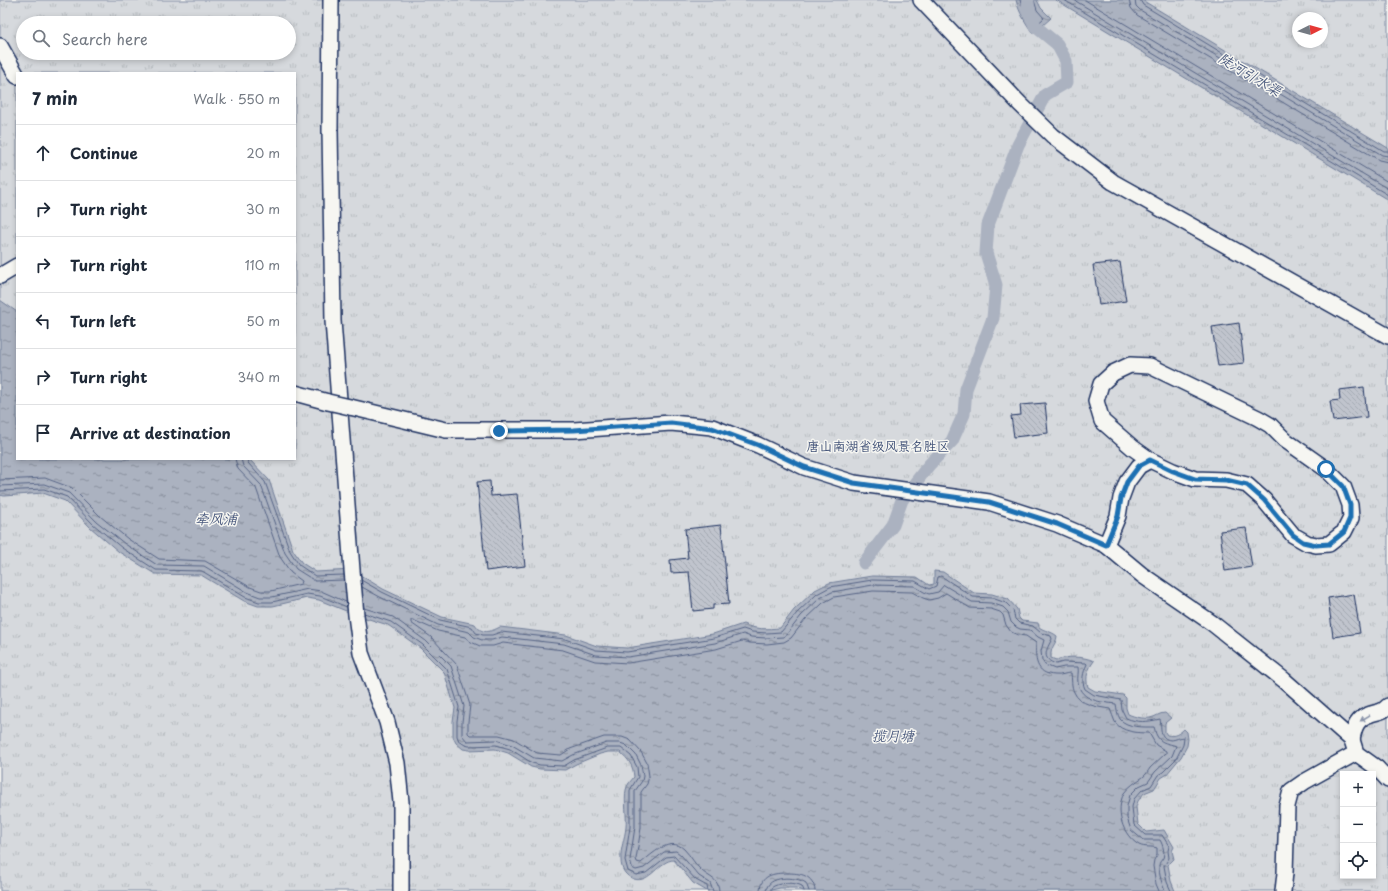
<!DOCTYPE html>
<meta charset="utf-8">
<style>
body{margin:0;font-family:"Playpen Sans","LXGW WenKai TC",sans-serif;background:#f6f6f7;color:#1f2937}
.controls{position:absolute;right:12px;bottom:12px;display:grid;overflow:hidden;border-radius:0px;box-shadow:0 2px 6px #0003}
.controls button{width:36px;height:36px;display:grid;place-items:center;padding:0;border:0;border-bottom:1px solid #e0e1e3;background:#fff;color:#1f2937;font:20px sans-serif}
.compass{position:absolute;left:1292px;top:12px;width:36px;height:36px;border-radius:50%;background:#fff;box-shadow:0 2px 6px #0003;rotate:84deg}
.stop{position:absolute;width:12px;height:12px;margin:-9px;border:3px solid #1f6fb2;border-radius:50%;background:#fff}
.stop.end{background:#1f6fb2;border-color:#fff;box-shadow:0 1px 4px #0008}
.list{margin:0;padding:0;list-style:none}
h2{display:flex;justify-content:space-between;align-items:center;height:52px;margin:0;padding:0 16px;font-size:17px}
h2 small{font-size:13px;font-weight:400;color:#747a83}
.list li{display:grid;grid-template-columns:26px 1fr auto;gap:12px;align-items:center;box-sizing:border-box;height:56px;padding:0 16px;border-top:1px solid #e0e1e3}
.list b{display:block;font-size:15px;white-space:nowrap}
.list em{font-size:13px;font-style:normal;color:#747a83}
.icon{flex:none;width:22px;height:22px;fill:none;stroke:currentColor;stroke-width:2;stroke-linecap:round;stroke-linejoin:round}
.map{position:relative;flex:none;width:1388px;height:891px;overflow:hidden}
.search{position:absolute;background:#fff;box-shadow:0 2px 6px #0003;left:16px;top:16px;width:280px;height:44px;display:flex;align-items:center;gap:10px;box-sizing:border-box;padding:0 14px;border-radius:22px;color:#747a83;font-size:15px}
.panel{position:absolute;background:#fff;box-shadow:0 2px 6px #0003;left:16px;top:72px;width:280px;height:388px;border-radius:0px}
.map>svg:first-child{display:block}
</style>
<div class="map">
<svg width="1388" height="891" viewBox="0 0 1388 891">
<defs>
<pattern id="park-tufts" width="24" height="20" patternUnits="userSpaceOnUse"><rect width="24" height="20" fill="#d6d9dd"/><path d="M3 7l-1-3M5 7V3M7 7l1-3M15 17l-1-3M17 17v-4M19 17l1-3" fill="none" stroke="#b7bbc0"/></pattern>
<pattern id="water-ripples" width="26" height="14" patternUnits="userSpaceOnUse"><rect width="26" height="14" fill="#abb2c0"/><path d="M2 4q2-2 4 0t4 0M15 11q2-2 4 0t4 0" fill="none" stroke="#8a919f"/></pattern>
<pattern id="building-back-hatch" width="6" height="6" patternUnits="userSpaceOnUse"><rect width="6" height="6" fill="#c0c4cd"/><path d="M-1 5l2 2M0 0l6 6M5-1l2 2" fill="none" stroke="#a4a9b2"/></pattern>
</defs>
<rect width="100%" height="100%" fill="#f6f6f2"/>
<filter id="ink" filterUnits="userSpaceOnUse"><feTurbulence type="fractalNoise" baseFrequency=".025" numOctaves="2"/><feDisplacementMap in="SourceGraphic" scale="8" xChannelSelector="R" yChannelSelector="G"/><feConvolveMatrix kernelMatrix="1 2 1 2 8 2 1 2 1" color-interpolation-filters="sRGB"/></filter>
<g filter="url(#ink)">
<path fill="url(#park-tufts)" stroke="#78849e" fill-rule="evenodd" d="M0,0H1388V891H0ZM1298,18H1322V42H1298ZM23,23H289V53H23ZM17,73H295V459H17ZM1343,774H1373V876H1343Z"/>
<g fill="url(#water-ripples)" stroke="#717e99">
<path d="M1016,0H1037L1041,8L1051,18L1033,34C1026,23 1019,13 1016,0Z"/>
<polygon points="1056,0 1142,0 1388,148 1388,200"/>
<path d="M0,300L17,312V459H249L269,480L293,550L302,563L316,572L352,570L383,589L442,617L475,624C482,635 490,632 500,627L566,635L597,646L627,648L713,634L743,624C756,630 767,629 780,628L794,610L815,590L829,583L872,576L917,577L929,585L934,584V571L943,572L974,593L992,594L1008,599L1017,609L1019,618L1022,621L1038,623L1039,627C1044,631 1051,631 1057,636C1056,646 1050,646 1051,658L1056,660C1067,656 1083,656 1094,661C1088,669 1085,677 1088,687L1095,691L1123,695L1126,698V708L1128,714C1135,717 1143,719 1150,718C1156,717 1159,713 1165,713L1171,718L1165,723V732L1167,735C1174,737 1179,734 1184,729L1187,732L1188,739L1187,746L1181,757L1166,775L1161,778L1154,789L1144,793L1138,801L1136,807L1138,824L1146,832L1164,830L1174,847L1172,851L1174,859L1168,865L1171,881L1175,891H803L797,888H780L767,891H707L693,883L674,860C659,860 650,884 634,879C625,876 621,869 621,860C620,849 625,838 626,827C627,815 624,802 626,790C627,784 631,781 634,777C633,765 629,760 620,752H608L600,754L576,764L565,770L540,769L531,767L508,753L495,749L469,750L463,749L456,743L453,737V721L455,708L444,672L420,648L388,625L356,615L319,600L307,598L273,606H258L244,601L201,575L155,574L119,552L90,527L65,501L43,493L4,496L0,495Z"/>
</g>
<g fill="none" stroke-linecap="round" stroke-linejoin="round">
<g stroke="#556385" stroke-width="1">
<polyline points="1020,0 1027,17 1034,27 1044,18 1037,10 1034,0"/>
<polyline points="1064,0 1388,195"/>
<polyline points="1074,0 1388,189"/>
<polyline points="1085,0 1388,182"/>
<polyline points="1129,0 1131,8 1137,15 1379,160 1388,162"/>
<polyline points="1135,0 1136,6 1140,10 1382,155 1388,156"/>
<polyline points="1140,0 1143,5 1384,151 1388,151"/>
<polyline points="241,459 243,466 261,485 285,553 296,569 315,581 344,580"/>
<polyline points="247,459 248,463 265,482 290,551 299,565 315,576 344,575"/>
<polyline points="0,480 45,478 72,488 100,516 128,539 159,559 205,561 250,587 261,591 271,591 301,584 302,581 291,573 280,557 256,488 238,469 235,459"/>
<polyline points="0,486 44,484 69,493 96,521 125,544 157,565 204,566 247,592 260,597 272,597 308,589 321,591 346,602"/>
<polyline points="0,491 44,489 67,497 93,524 122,548 156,570 202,571 245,597 259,602 272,602 307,594 320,596 347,607"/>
<path d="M361,580L382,592L440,620L472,627L476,633L483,635H492L501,632L565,639L596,650L627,652L714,638L743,629L752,632L767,633L781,632L797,613L817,594L830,587L872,580L915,581L929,589L936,586L938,577L941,576L973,597L992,598L1006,603L1013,610L1015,619L1019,623L1033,626L1041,633L1051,636L1052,639C1046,650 1041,659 1056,664L1063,662L1086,663L1087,664C1083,673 1081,680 1085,689L1094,695L1121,700L1122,710L1126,718C1138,723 1147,722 1160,719C1162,726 1158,739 1171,740C1175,740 1180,737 1184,737L1183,745L1176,759L1163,772L1158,775L1151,786L1142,790L1134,799L1132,807L1134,825L1145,835H1162L1169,846L1168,851L1169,858L1164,866L1167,882L1171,891"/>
<path d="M362,587L380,597L438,625L469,632L474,637L482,640H492L502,637L564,644L596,655L628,657L715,643L743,634L751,637L766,638L783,637L787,634L801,616L820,598L832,592L873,585L914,586L924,592L929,594L938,592L944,585L972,602L991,603L1003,607L1008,612L1011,622L1016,627L1020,629L1030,630L1038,637L1044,640L1041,651L1042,660L1045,665L1055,669L1064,667H1078C1079,672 1077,677 1078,683C1081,701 1101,702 1116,704C1117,709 1117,714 1120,719C1127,728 1145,727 1154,727C1155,729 1155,733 1157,736C1161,744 1169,743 1176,746L1172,756L1155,772L1148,782L1139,786L1130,795L1127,806V818L1131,830L1143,840H1160C1163,845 1165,853 1163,858C1161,861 1159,862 1159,866C1159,875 1162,884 1165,891"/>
<polyline points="364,608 393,617 426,641 451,666 464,706 462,722 462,735 467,741 496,740 512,745 534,758 562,761 573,755 606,743 620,743 626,745 636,755 641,765 643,776 642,781 635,791 635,827 630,860 632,868 636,870 644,868 664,852 676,851 681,855 699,876 710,883 713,891"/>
<polyline points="364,613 391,622 423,645 447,669 459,707 457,721 457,736 459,741 465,745 469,746 496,745 510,749 532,763 540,765 564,766 574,760 607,748 621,748 631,756 637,767 638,777 630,790 630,827 625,860 628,871 636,875 646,873 666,857 674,856 696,880 707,886 708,891"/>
<path d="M719,891C719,879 710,878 702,871C695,865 691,856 684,849C670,836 652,854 641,863L637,862L636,859L641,828V792L647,784L649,776L647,763L641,752L630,740L622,737H604L570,749L561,755L537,753L514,739L499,735H470L468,733V722L470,705L457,665L431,637L411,623V620H413L438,631L465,637L471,642L480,646H493L503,643L563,650L595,661L628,663L716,649L742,641L750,643L767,644L784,642L791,638L805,620L823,603L834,597L873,591L912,592L923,598L929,600L938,598L946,593L970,608L991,609L1000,612L1003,615L1006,625L1011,632L1018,635L1026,636L1036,643C1035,658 1035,674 1055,675C1061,676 1065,673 1071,673C1072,679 1071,686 1074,692C1079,705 1098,707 1110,709C1112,713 1113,718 1115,722C1121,732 1138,733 1149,733L1156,745L1166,751V753C1161,758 1155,763 1150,768C1148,771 1146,775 1143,777C1136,782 1129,786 1124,793C1115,811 1122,835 1139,845C1145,848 1152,846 1157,848V855L1154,860L1153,866L1156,884L1159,891"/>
<path d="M760,891C760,875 774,873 787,873C800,873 814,875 815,891"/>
<path d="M766,891C767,875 796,876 806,883L809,891"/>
<path d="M771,891V888C778,882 795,882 802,886L804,891"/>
</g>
<polyline stroke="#abb2c0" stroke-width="13" points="864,563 893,525 902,500 929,465 952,441 964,414 966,389 993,318 996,285 986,253 988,225 1018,145 1045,95 1067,82 1066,61 1057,44 1035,26 1028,6 1028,0"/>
</g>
<g fill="url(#building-back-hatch)" stroke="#1b2f5e">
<polygon points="1120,262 1126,301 1099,305 1093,265"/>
<polygon points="1239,323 1244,363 1218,366 1212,327"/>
<polygon points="1364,387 1367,417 1333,421 1330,401 1340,400 1339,390"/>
<polygon points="1045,403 1048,433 1014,437 1011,416 1021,415 1020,405"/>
<polygon points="490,481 491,496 517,494 525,566 486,571 477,482"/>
<polygon points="721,525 729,604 713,605 713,609 693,611 689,572 671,573 670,560 688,558 685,529"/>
<polygon points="1246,528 1252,567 1225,571 1220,531"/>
<polygon points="1354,594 1360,633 1333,637 1328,598"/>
</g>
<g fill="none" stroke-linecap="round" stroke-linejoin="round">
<g stroke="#1b2f5e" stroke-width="18">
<g id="minor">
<polyline points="331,0 330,130 333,321 352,570 356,615 361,653 387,722 397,763 401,802 401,891"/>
<polyline points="921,0 1020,104 1053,136 1113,182 1388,336"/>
<polyline points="0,46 17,76"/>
<polyline points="0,276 17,266"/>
<polyline points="295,393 328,402"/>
<polyline points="350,407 446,430 574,430 671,423 712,427 758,445 804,467 854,483 989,502 1057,524 1106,545 1142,575 1212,623 1284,680 1352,740 1356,753 1377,768 1388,780"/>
<polyline points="1106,545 1118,516 1121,498 1127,482 1139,466 1150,460 1173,471 1195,479 1226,480 1247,485 1264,500 1293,535 1307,543 1316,545 1329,544 1344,532 1351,518 1350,505 1343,486 1326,469 1285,440 1270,425 1258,418 1150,366 1130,365 1113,373 1101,384 1096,401 1102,421 1133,448 1150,460"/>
<path d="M1352,740C1354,727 1357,718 1371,714C1380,711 1381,713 1388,706"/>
<polyline points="1283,891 1285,873 1287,806 1291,791 1304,782 1356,753"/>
</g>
</g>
<use href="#minor" stroke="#f6f6f2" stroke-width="15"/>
<g stroke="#1b2f5e" stroke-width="18" stroke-linecap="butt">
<polyline id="minor-bridge" points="328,402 350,407"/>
</g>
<use href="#minor-bridge" stroke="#f6f6f2" stroke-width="15"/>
</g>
<defs><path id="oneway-solid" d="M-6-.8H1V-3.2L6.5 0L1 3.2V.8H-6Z"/></defs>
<use fill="#8892a8" href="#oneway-solid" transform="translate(1365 718) rotate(148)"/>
</g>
<g fill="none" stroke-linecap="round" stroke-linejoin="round" filter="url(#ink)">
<polyline stroke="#1f6fb2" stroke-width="5" points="499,431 574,430 671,423 712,428 758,445 804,467 854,483 989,502 1057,524 1106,545 1118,516 1121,498 1127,482 1139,466 1150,460 1173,471 1195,479 1226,480 1247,485 1264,500 1293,535 1303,542 1316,545 1329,544 1344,532 1350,518 1350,505 1343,486 1326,469"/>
</g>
<g text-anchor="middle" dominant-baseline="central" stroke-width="3" stroke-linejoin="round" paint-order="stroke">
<g font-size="13" fill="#405177" stroke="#f6f6f2">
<text x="878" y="445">唐山南湖省级风景名胜区</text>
</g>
<g font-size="14" font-style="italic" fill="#46567b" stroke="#f6f6f2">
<text transform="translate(1250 74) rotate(31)">陡河引水渠</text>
<text x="216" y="518">牵风浦</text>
<text x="893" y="735">揽月塘</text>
</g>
</g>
</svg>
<div class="controls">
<button>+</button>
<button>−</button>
<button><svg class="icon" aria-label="locate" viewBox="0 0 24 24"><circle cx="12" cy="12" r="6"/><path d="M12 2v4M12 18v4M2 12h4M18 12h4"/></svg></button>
</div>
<svg class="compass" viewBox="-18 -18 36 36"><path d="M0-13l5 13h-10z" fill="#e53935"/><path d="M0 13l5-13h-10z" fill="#747a83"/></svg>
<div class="stop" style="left:1326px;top:469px"></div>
<div class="stop end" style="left:499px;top:431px"></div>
<div class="search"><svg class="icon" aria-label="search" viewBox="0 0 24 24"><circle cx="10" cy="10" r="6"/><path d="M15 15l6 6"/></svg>Search here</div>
<section class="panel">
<h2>7 min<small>Walk · 550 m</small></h2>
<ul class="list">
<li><svg class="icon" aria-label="ahead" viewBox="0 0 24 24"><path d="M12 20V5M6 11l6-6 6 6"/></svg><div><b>Continue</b></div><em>20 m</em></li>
<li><svg class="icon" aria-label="right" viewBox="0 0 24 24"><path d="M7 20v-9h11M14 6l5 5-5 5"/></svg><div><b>Turn right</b></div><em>30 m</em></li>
<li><svg class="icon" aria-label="right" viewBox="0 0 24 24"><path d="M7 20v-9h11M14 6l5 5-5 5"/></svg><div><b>Turn right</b></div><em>110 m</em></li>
<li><svg class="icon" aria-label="left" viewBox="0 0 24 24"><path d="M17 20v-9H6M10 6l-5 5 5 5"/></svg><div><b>Turn left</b></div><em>50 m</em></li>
<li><svg class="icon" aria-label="right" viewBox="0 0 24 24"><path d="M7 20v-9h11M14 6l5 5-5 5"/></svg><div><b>Turn right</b></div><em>340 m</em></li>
<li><svg class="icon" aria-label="arrive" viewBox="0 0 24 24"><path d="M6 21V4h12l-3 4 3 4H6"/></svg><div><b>Arrive at destination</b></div></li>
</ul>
</section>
</div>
